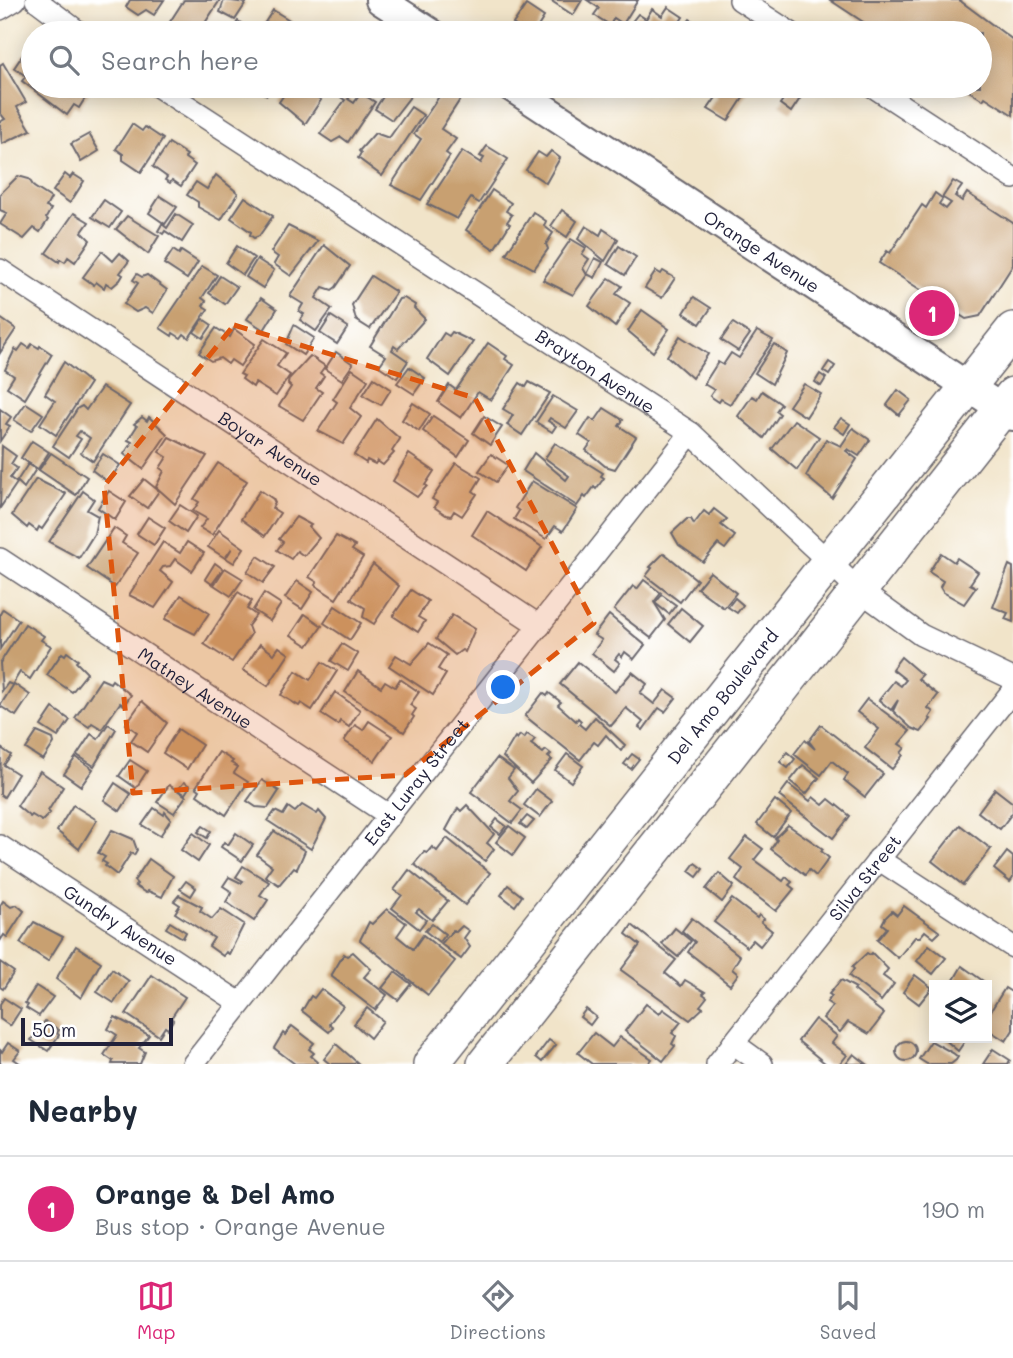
<!DOCTYPE html>
<meta charset="utf-8">
<style>
body{margin:0;font-family:Mali,sans-serif;background:#f2f2f3;color:#1f2937}
.controls{position:absolute;right:21px;bottom:21px;display:grid;overflow:hidden;border-radius:0px;box-shadow:0 4px 18px #0003}
.controls button{width:63px;height:63px;display:grid;place-items:center;padding:0;border:0;border-bottom:2px solid #e0e1e3;background:#fff;color:#1f2937;font:35px sans-serif}
.scale{position:absolute;left:21px;bottom:18px;width:152px;box-sizing:border-box;padding-left:7px;border:4px solid #22223b;border-top:0;font-size:19px;line-height:24px;white-space:nowrap;color:#22223b;-webkit-text-stroke:5px #fff;paint-order:stroke}
.you{position:absolute;left:504px;top:688px;width:24px;height:24px;margin:-18px;border:5px solid #fff;border-radius:50%;background:#1a73e8;box-shadow:0 0 0 10px #1a73e833}
.badge{display:grid;place-items:center;width:46px;height:46px;border-radius:50%;background:#db2777;color:#fff;font-size:23px;font-weight:700}
.pin{position:absolute;translate:-50% -50%;border:4px solid #fff;box-shadow:0 2px 7px #0006}
.list{margin:0;padding:0;list-style:none}
h2{display:flex;justify-content:space-between;align-items:center;height:91px;margin:0;padding:0 28px;font-size:30px}
h2 small{font-size:23px;font-weight:400;color:#747a83}
.list li{display:grid;grid-template-columns:46px 1fr auto;gap:21px;align-items:center;box-sizing:border-box;height:105px;padding:0 28px;border-top:2px solid #e0e1e3}
.list b{display:block;font-size:26px;white-space:nowrap}
.list p{margin:0;font-size:23px;white-space:nowrap;color:#747a83}
.list em{font-size:23px;font-style:normal;color:#747a83}
.icon{flex:none;width:38px;height:38px;fill:none;stroke:currentColor;stroke-width:2;stroke-linecap:round;stroke-linejoin:round}
.map{position:relative;flex:none;width:1013px;height:1064px;overflow:hidden}
.search{position:absolute;background:#fff;box-shadow:0 4px 18px #0003;left:21px;right:21px;top:21px;height:77px;display:flex;align-items:center;gap:18px;box-sizing:border-box;padding:0 24px;border-radius:38px;color:#747a83;font-size:26px}
.sheet{height:196px;background:#fff}
nav{display:flex;justify-content:space-around;align-items:center;box-sizing:border-box;height:98px;border-top:2px solid #e0e1e3;background:#fff;font-size:19px;color:#747a83}
nav a{display:grid;justify-items:center;gap:4px}
nav .on{color:#db2777}
.map>svg:first-child{display:block}
</style>
<div class="map">
<svg width="1013" height="1064" viewBox="0 0 1013 1064">
<rect width="100%" height="100%" fill="#fff"/>
<filter id="ink" filterUnits="userSpaceOnUse"><feTurbulence type="fractalNoise" baseFrequency=".0143" numOctaves="2"/><feDisplacementMap in="SourceGraphic" scale="14" xChannelSelector="R" yChannelSelector="G"/><feConvolveMatrix kernelMatrix="1 2 1 2 8 2 1 2 1" color-interpolation-filters="sRGB"/></filter>
<filter id="wash" filterUnits="userSpaceOnUse"><feTurbulence type="fractalNoise" baseFrequency=".00686" numOctaves="4" result="noise"/><feDisplacementMap in="SourceGraphic" scale="28" xChannelSelector="R" yChannelSelector="G"/><feGaussianBlur stdDeviation="1.57" result="paint"/><feColorMatrix in="noise" values="0 0 0 0 0 0 0 0 0 0 0 0 0 0 0 0 0 1.4 0 .05"/><feComposite in="paint" operator="in"/></filter>
<g filter="url(#wash)">
<rect width="100%" height="100%" fill="#f1e4c9"/>
<g id="blocks">
<g fill="#c8a071" fill-rule="evenodd">
<polygon points="130,0 164,0 154,15 146,10 138,15 126,7"/>
<polygon points="184,0 220,0 201,29 203,33 164,31"/>
<polygon points="224,0 246,3 235,20 220,12"/>
<polygon points="550,0 582,0 573,15"/>
<polygon points="587,0 638,0 623,24 614,18 610,25 594,15 599,8"/>
<polygon points="830,0 959,0 1013,40 1013,115 985,97 983,100 961,86 980,86 980,33 880,33"/>
<polygon points="526,5 544,17 534,33 526,33 513,24"/>
<polygon points="668,7 683,17 673,32 623,33 638,14 646,19 652,9 662,16"/>
<polygon points="273,10 291,21 282,33 272,33 262,27"/>
<polygon points="690,19 702,27 698,33 680,33"/>
<polygon points="238,21 255,33 221,33 223,29 232,31"/>
<polygon points="24,53 33,59 33,86 81,86 89,92 79,108 74,105 67,115 22,81 26,76 14,68"/>
<polygon points="3,63 26,102 17,107 31,130 2,144 0,122 5,119 0,113 0,65"/>
<polygon points="247,86 275,86 267,95"/>
<polygon points="290,86 318,86 323,89 317,97 321,100 305,124 279,102"/>
<polygon points="334,86 359,86 348,99 354,103 361,93 375,102 348,142 341,137 332,142 320,134 345,100 331,91"/>
<polygon points="390,86 413,86 409,98 392,120 375,109"/>
<polygon points="446,86 463,95 441,129 456,139 446,153 450,156 421,200 391,185 421,139 414,134"/>
<polygon points="709,86 751,86 728,121 708,109 717,96 707,90"/>
<polygon points="792,87 803,94 791,112 780,104"/>
<polygon points="411,107 423,115 382,176 358,158 361,153 359,151 375,133 389,138"/>
<polygon points="132,124 142,131 145,127 163,139 141,172 123,160 123,154 116,149"/>
<polygon points="89,134 99,151 81,162 71,144"/>
<polygon points="169,143 187,155 185,158 195,165 181,186 172,180 170,183 165,180 167,177 153,167"/>
<polygon points="487,146 508,159 479,203 471,198 457,219 427,204 462,151 481,163 484,158 480,156"/>
<polygon points="551,151 560,158 546,183 526,170 538,152 546,157"/>
<polygon points="65,174 70,178 73,174 84,181 70,203 53,191"/>
<polygon points="216,175 238,193 221,220 198,207 198,202 187,195 196,182 207,189"/>
<polygon points="18,176 29,179 34,187 51,198 46,207 51,209 46,218 48,220 40,232 34,228 24,239 0,224 7,213 0,210 0,194"/>
<path d="M953,181L962,186L955,196L962,201L967,193L1013,223V265L980,316L966,319L879,263L887,251L890,253L922,205L926,208L935,193L942,198ZM943,198L951,203L946,209L939,204Z"/>
<polygon points="492,190 511,203 506,211 512,215 507,222 510,224 494,249 466,230"/>
<polygon points="160,196 177,207 165,224 149,213"/>
<polygon points="245,197 273,216 259,236 254,238 250,235 251,232 231,218"/>
<polygon points="104,200 121,212 110,228 92,217"/>
<polygon points="562,210 577,221 567,237 551,226"/>
<polygon points="533,212 546,221 544,226 553,233 546,244 548,249 534,269 506,254"/>
<polygon points="74,213 89,222 82,232 90,240 75,262 68,257 65,262 60,259 59,262 46,253"/>
<polygon points="176,214 193,225 182,242 165,231 163,234 158,231 162,224 167,228"/>
<polygon points="127,216 159,236 148,254 116,229"/>
<polygon points="288,226 318,241 291,276 274,264 278,257 271,252"/>
<polygon points="586,226 600,235 603,229 618,239 605,261 578,239"/>
<polygon points="571,239 586,248 582,254 589,259 583,268 587,275 573,295 543,280"/>
<polygon points="324,245 350,266 336,287 332,290 323,287 316,298 332,309 316,331 300,320 304,314 299,311 303,304 290,296"/>
<polygon points="237,246 254,258 243,275 226,263"/>
<polygon points="619,246 636,257 625,275 608,264"/>
<polygon points="173,250 179,254 181,251 198,262 187,279 164,264"/>
<polygon points="102,251 113,261 120,253 129,261 120,273 123,275 120,280 112,287 106,283 104,288 96,282 94,285 83,277"/>
<polygon points="595,258 603,262 595,278 587,274"/>
<polygon points="257,259 274,270 263,288 246,277"/>
<polygon points="202,266 217,275 202,298 206,301 203,306 208,309 189,338 184,334 181,338 173,333 172,336 160,328"/>
<polygon points="656,271 661,274 663,271 675,278 662,298 645,288"/>
<polygon points="137,274 142,277 147,275 167,290 153,313 145,308 136,312 124,304 138,283 133,280"/>
<polygon points="220,276 237,287 225,304 209,293"/>
<polygon points="371,276 396,292 370,329 356,320 352,305"/>
<polygon points="609,278 622,286 616,294 630,303 615,327 589,306"/>
<polygon points="694,297 711,308 700,324 684,313"/>
<polygon points="261,298 277,309 264,330 247,319"/>
<polygon points="404,298 415,305 414,308 425,319 398,349 394,346 392,350 408,361 397,378 379,366 386,356 370,346 399,299"/>
<polygon points="642,310 669,329 653,352 628,331"/>
<polygon points="331,316 348,327 337,344 320,333"/>
<polygon points="0,318 16,329 0,353"/>
<polygon points="203,319 212,325 203,338 194,332"/>
<polygon points="733,323 750,334 738,351 721,340"/>
<polygon points="294,325 314,338 303,355 286,344"/>
<polygon points="216,328 230,337 234,329 255,344 240,366 231,360 228,364 220,358 211,361 199,353"/>
<polygon points="757,331 773,340 730,404 721,399 719,402 710,396 714,390 704,384 718,362 723,365 731,353 739,358"/>
<polygon points="452,332 473,342 450,376 427,359 444,333 449,336"/>
<polygon points="680,336 708,354 692,378 667,356"/>
<polygon points="264,339 286,353 277,366 290,375 276,396 255,383 253,387 242,379 244,376 240,374"/>
<polygon points="488,343 507,356 505,359 514,365 491,400 478,392 461,418 438,402 449,385 456,390"/>
<polygon points="23,344 29,348 32,344 39,348 40,346 52,354 25,399 7,387 14,376 5,370 15,349 18,351"/>
<polygon points="774,344 787,353 772,384 755,373"/>
<polygon points="336,352 353,364 342,380 325,369"/>
<polygon points="310,356 325,366 320,373 324,376 316,388 322,392 303,420 279,406 291,387 288,384 289,379"/>
<polygon points="64,362 90,383 56,435 40,424 55,401 45,394"/>
<polygon points="829,362 835,366 829,375 823,371"/>
<polygon points="409,367 425,378 414,394 397,383"/>
<polygon points="352,369 368,380 350,408 361,417 343,444 318,431 337,402 333,399"/>
<polygon points="820,374 826,378 821,386 815,382"/>
<polygon points="374,378 391,389 381,405 363,395"/>
<polygon points="529,382 550,393 522,435 507,425 513,415 503,409 520,383 526,387"/>
<polygon points="804,384 821,394 806,417 789,406"/>
<polygon points="102,387 130,405 93,461 81,453 90,438 80,431 76,436 81,439 69,457 53,446 78,408 82,406 86,410"/>
<polygon points="898,390 911,400 899,415 887,405"/>
<polygon points="762,391 781,404 776,411 780,414 764,438 738,416 752,396 757,399"/>
<polygon points="553,396 578,411 566,428 550,418 548,421 556,426 552,432 536,422"/>
<polygon points="26,403 43,414 31,431 14,420"/>
<polygon points="413,403 430,414 419,431 402,420"/>
<polygon points="604,408 623,420 619,426 636,437 615,469 605,466 586,450 591,443 579,435 590,418 595,421"/>
<polygon points="0,409 11,417 6,424 10,426 0,441"/>
<polygon points="433,416 469,440 458,457 423,431"/>
<polygon points="484,416 502,427 490,445 473,433"/>
<polygon points="142,417 147,421 149,417 167,434 143,469 124,454 132,442 128,440 137,426 134,424"/>
<polygon points="841,418 850,424 844,434 834,427"/>
<polygon points="377,419 400,439 392,451 394,453 383,465 377,461 375,464 367,460 366,463 354,455"/>
<polygon points="794,420 819,437 797,470 772,449"/>
<polygon points="853,428 870,440 859,456 848,449 846,451 857,459 832,498 806,476 826,439 841,446"/>
<polygon points="169,437 207,456 175,504 156,487 164,471 160,468 167,457 159,452"/>
<polygon points="32,441 49,452 38,469 21,458"/>
<polygon points="555,443 603,473 601,476 604,478 596,489 594,487 586,498 584,496 577,506 523,471 534,453 566,480 569,476 545,458"/>
<polygon points="2,446 16,456 11,464 17,468 10,478 17,483 0,508"/>
<polygon points="51,453 87,477 76,495 39,470"/>
<polygon points="103,454 120,465 108,482 92,470"/>
<polygon points="409,454 434,471 425,485 427,486 417,497 393,481"/>
<polygon points="491,454 508,465 496,482 479,471"/>
<polygon points="218,463 247,481 212,535 200,528 207,519 193,511 199,502 194,499"/>
<polygon points="456,463 481,478 473,491 477,494 462,516 454,511 451,516 446,515 434,507 437,502 432,499"/>
<polygon points="28,464 36,469 24,488 17,481"/>
<polygon points="36,479 66,494 42,529 39,527 37,531 29,525 27,528 12,515"/>
<polygon points="144,479 159,491 147,508 130,496"/>
<polygon points="532,481 577,509 563,531 555,526 546,539 514,519 519,511 515,508"/>
<polygon points="260,490 273,499 275,503 272,508 280,513 265,536 241,519"/>
<polygon points="83,491 94,499 87,510 98,516 94,534 79,558 49,542"/>
<polygon points="109,491 126,502 115,520 98,508"/>
<polygon points="180,505 197,516 186,533 169,521"/>
<polygon points="714,509 727,519 721,525 735,536 725,549 718,544 703,562 679,545 672,533 687,519 691,519 694,524 704,511 709,515"/>
<polygon points="487,511 542,547 526,571 472,535"/>
<polygon points="148,517 165,528 154,545 137,534"/>
<polygon points="296,517 311,525 309,527 319,538 304,556 297,551 291,559 277,550 283,542 279,539"/>
<polygon points="114,528 126,536 122,543 138,553 115,587 87,568"/>
<polygon points="219,530 244,548 234,563 226,558 232,548 225,558 208,547"/>
<polygon points="336,536 355,546 352,550 363,557 336,599 315,585 317,582 309,577"/>
<polygon points="163,542 180,553 187,542 204,553 192,571 175,559 170,566 163,567 160,571 173,582 155,608 129,595"/>
<polygon points="664,553 697,580 680,602 646,576 652,568 650,567"/>
<polygon points="941,553 954,562 957,558 978,572 970,584 976,587 964,604 943,592 940,587 943,581 929,572"/>
<polygon points="258,556 275,567 263,583 247,572"/>
<polygon points="215,563 223,569 212,584 205,579"/>
<polygon points="373,564 399,586 374,624 363,617 365,608 351,599"/>
<polygon points="1009,565 1013,567 1013,622 1005,619 1008,613 993,607"/>
<polygon points="225,568 243,579 231,596 214,585"/>
<polygon points="710,572 736,593 724,608 697,588"/>
<polygon points="644,580 661,593 654,602 665,620 651,638 614,610 633,586 637,589"/>
<polygon points="297,581 313,592 302,609 285,598"/>
<polygon points="411,590 428,601 418,617 425,621 418,632 393,616"/>
<polygon points="238,592 252,601 247,609 256,615 248,626 251,634 232,662 204,644"/>
<polygon points="264,593 281,604 270,621 253,610"/>
<polygon points="181,595 209,613 195,634 165,619"/>
<polygon points="662,595 676,605 669,614 655,603"/>
<polygon points="735,598 743,605 737,613 728,607"/>
<polygon points="335,606 361,623 350,640 324,623"/>
<polygon points="681,608 703,626 690,642 668,624"/>
<polygon points="3,609 19,620 0,649 0,614"/>
<polygon points="305,614 322,626 308,646 291,635"/>
<polygon points="452,615 475,629 465,652 462,650 455,655 436,639"/>
<polygon points="609,615 645,645 634,659 625,652 622,657 619,654 615,659 620,663 614,671 592,653 602,640 594,635"/>
<polygon points="25,624 44,636 41,640 51,646 30,679 20,672 12,685 8,683 2,691 0,663"/>
<polygon points="429,643 447,655 438,669 446,674 433,695 389,666 396,655 411,664"/>
<polygon points="260,644 274,654 279,647 289,654 268,686 243,670"/>
<polygon points="342,644 358,654 348,671 331,661"/>
<polygon points="67,652 78,660 76,662 87,673 72,692 47,675 62,653 65,655"/>
<polygon points="901,657 922,675 918,679 938,695 928,708 933,712 929,718 931,719 921,732 911,728 893,711 898,700 891,710 879,700 894,681 901,686 906,680 892,669"/>
<polygon points="322,662 337,671 312,710 301,703 299,706 281,695 296,671 310,680"/>
<polygon points="578,662 615,692 632,672 647,684 640,693 654,704 665,690 676,698 665,712 659,708 643,730 639,727 643,722 626,708 611,726 560,684"/>
<polygon points="358,671 381,687 385,681 395,687 400,679 419,692 410,705 416,709 412,715 414,717 404,732 345,692"/>
<polygon points="101,679 110,683 112,680 131,695 124,705 120,703 102,729 92,723 89,727 75,718"/>
<polygon points="14,684 30,695 16,716 0,706"/>
<polygon points="335,692 360,710 349,727 340,721 338,725 321,714"/>
<polygon points="543,693 547,696 549,693 561,702 558,705 576,721 578,718 581,721 579,724 585,729 595,717 625,745 621,751 606,735 598,745 594,742 580,760 525,716"/>
<polygon points="867,699 910,731 899,744 905,748 901,753 903,755 892,769 865,748 879,729 857,712"/>
<polygon points="142,701 167,723 147,752 131,741 137,732 126,724"/>
<polygon points="53,708 70,720 58,737 41,726"/>
<polygon points="369,721 392,736 375,761 344,741 355,725 363,730"/>
<polygon points="108,724 116,729 94,766 77,755 91,734 98,739"/>
<polygon points="821,725 883,774 865,797 844,780 848,774 832,761 821,775 794,754 805,740 815,749 809,741"/>
<polygon points="178,729 202,745 187,769 163,753"/>
<polygon points="37,732 53,739 54,743 43,760 26,749"/>
<polygon points="527,734 535,739 531,744 543,753 546,750 551,754 548,757 552,760 531,783 503,757 515,737 517,739 520,735 524,738"/>
<polygon points="1,748 11,755 4,765 18,774 4,797 0,794"/>
<polygon points="219,752 233,761 231,763 238,767 234,773 248,782 226,815 197,795 200,790 196,787"/>
<polygon points="787,752 795,759 788,768 780,762"/>
<polygon points="567,754 583,766 571,782 555,770"/>
<polygon points="632,754 639,759 631,769 624,764"/>
<polygon points="76,757 93,769 81,786 64,774"/>
<polygon points="497,758 514,770 508,778 518,791 510,801 522,810 512,823 471,792"/>
<polygon points="130,760 147,771 136,788 119,776"/>
<polygon points="803,765 819,778 806,794 790,781"/>
<polygon points="40,771 63,787 48,811 50,813 42,821 32,815 30,817 17,806"/>
<polygon points="262,780 279,791 268,808 256,807 247,801"/>
<polygon points="184,782 190,786 185,794 178,790"/>
<polygon points="115,783 131,794 120,811 104,800"/>
<polygon points="788,784 810,801 813,797 823,805 829,799 850,816 833,838 779,796"/>
<polygon points="169,785 186,796 174,813 157,802"/>
<polygon points="536,789 552,801 540,817 524,805"/>
<polygon points="995,789 1013,803 1013,812 1000,829 978,812"/>
<polygon points="775,800 791,813 773,837 757,824"/>
<polygon points="73,805 97,820 79,849 57,831"/>
<polygon points="302,805 317,814 319,811 326,819 311,849 268,821 275,811 283,815 288,807 295,812"/>
<polygon points="467,805 494,834 487,843 494,849 485,861 446,830 458,808 461,811"/>
<polygon points="154,808 164,815 165,812 171,819 160,836 142,825"/>
<polygon points="527,816 534,821 527,829 520,824"/>
<polygon points="497,819 506,826 500,834 491,827"/>
<polygon points="788,825 823,849 821,851 829,858 816,876 809,870 805,875 771,849 777,840 775,838"/>
<polygon points="960,825 991,849 963,885 932,861"/>
<polygon points="203,826 211,831 207,838 198,832"/>
<polygon points="509,826 525,838 513,855 496,842"/>
<polygon points="112,830 133,839 137,850 134,855 131,853 117,875 105,866 107,864 102,861 105,857 98,853"/>
<polygon points="274,831 305,851 297,869 294,867 279,885 265,876 272,866 257,855"/>
<polygon points="193,833 209,845 198,862 181,850"/>
<polygon points="236,833 253,845 242,861 221,847 224,842 228,845"/>
<polygon points="747,837 763,849 754,860 783,881 786,877 792,882 789,885 794,889 776,911 736,880 743,869 730,859"/>
<polygon points="447,838 490,873 465,905 414,864 424,852 427,853 432,847 437,851"/>
<polygon points="1007,852 1013,857 1013,878 1010,882 994,869"/>
<polygon points="149,859 173,876 162,897 148,891 146,893 135,886 137,884 134,881"/>
<polygon points="695,863 703,869 697,877 689,871"/>
<polygon points="243,866 269,882 260,895 268,900 254,921 226,902 232,892 223,886 229,877 241,883 243,881 236,877"/>
<polygon points="409,870 448,901 432,920 419,909 416,912 426,920 419,929 392,908 402,895 394,890"/>
<polygon points="719,873 734,886 722,902 706,889"/>
<polygon points="186,881 196,888 191,896 180,889"/>
<polygon points="508,885 522,896 515,906 501,895"/>
<polygon points="179,895 202,907 200,911 212,919 221,909 244,924 229,954 226,952 223,956 209,946 214,938 175,913 180,905 174,901"/>
<polygon points="732,899 757,918 759,915 764,919 761,922 772,931 760,946 753,940 747,947 714,922"/>
<polygon points="3,901 11,907 17,905 24,911 7,937 4,935 0,941 0,906"/>
<polygon points="904,906 940,932 934,938 925,931 920,937 915,937 898,958 877,940 887,928 882,924 885,918 892,911 897,915"/>
<polygon points="387,909 406,923 397,936 413,949 423,935 455,961 428,995 360,940 369,922 372,924"/>
<polygon points="692,918 740,956 732,969 738,974 730,985 688,952 695,942 682,931"/>
<polygon points="34,922 63,937 48,961 20,943"/>
<polygon points="170,922 186,932 183,938 166,928"/>
<polygon points="432,924 445,934 439,942 425,931"/>
<polygon points="632,925 676,960 665,973 681,986 685,980 705,992 703,994 707,997 700,1006 703,1008 690,1020 621,970 640,945 626,934"/>
<polygon points="462,926 469,931 464,938 470,947 461,959 441,944 453,930 456,932"/>
<polygon points="675,928 691,941 678,957 662,944"/>
<polygon points="929,945 946,958 933,974 917,961"/>
<polygon points="76,946 101,962 81,998 56,979"/>
<polygon points="353,952 371,969 364,977 387,995 375,1010 331,976 344,954 347,956"/>
<polygon points="867,953 870,955 872,953 888,969 883,976 894,984 881,1001 849,976 854,969 852,967"/>
<polygon points="0,962 14,972 3,989 0,987"/>
<polygon points="962,966 986,983 985,985 951,985"/>
<polygon points="112,969 129,981 114,1003 97,992"/>
<polygon points="395,972 411,984 398,1000 382,988"/>
<polygon points="152,975 185,997 171,1018 173,1020 168,1029 165,1027 159,1036 126,1014"/>
<polygon points="915,975 932,988 919,1004 903,992"/>
<polygon points="841,980 856,988 854,990 884,1014 869,1034 848,1022 840,1032 823,1018 833,1006 827,1002 832,996 829,994"/>
<polygon points="36,986 53,997 39,1016 26,1008 28,1005 25,1003"/>
<polygon points="1005,988 1013,993 1013,1030 1006,1041 987,1029 987,1017"/>
<polygon points="321,989 343,1006 329,1024 333,1027 329,1032 302,1011 311,996 314,998"/>
<polygon points="4,998 21,1009 10,1026 0,1019 0,1004"/>
<polygon points="646,1004 659,1014 663,1009 681,1022 672,1033 676,1036 672,1044 675,1046 663,1061 625,1031"/>
<polygon points="367,1008 383,1021 370,1038 354,1024"/>
<polygon points="586,1009 596,1017 590,1025 580,1017"/>
<polygon points="115,1017 149,1035 139,1048 145,1052 140,1064 112,1064 113,1061 104,1055 117,1035 108,1029"/>
<polygon points="815,1019 837,1036 832,1043 847,1055 840,1064 826,1064 798,1041"/>
<polygon points="45,1021 59,1030 57,1033 59,1035 48,1051 31,1040"/>
<polygon points="292,1026 314,1043 309,1049 314,1053 311,1056 318,1062 316,1064 295,1064 274,1048 283,1033 285,1035"/>
<polygon points="594,1033 612,1047 620,1037 652,1059 648,1064 592,1064 578,1053"/>
<polygon points="943,1038 967,1038 958,1051"/>
<polygon points="549,1040 556,1045 542,1062 536,1057"/>
<polygon points="931,1041 953,1053 958,1057 956,1060 951,1064 927,1064 919,1059"/>
<circle cx="906" cy="1051" r="10"/>
<polygon points="8,1043 20,1051 14,1059 21,1064 0,1064 0,1050 2,1052"/>
<polygon points="336,1044 359,1064 330,1064 324,1059"/>
<polygon points="993,1049 1010,1060 1008,1064 983,1064"/>
<polygon points="854,1054 867,1064 846,1064"/>
</g>
</g>
</g>
<g filter="url(#ink)">
<use href="#blocks" fill-opacity="0" stroke="#6a666d" stroke-width="2"/>
<g fill="none" stroke-linecap="round" stroke-linejoin="round">
<g stroke="#6a666d" stroke-width="24">
<g id="minor">
<polyline points="36,0 80,33"/>
<polyline points="740,0 791,33"/>
<polyline points="0,9 15,0"/>
<path id="s1" d="M157,86L691,433L859,590L921,635L1013,679"/>
<polyline points="872,86 1013,178"/>
<path id="s2" d="M0,270L540,626"/>
<path id="s3" d="M0,559L390,816"/>
<path id="s4" d="M0,846L240,1003"/>
<polyline points="878,859 1013,947"/>
<polyline points="733,1043 762,1064"/>
<path id="s5" d="M193,1064L691,433"/>
<path id="s6" d="M717,1064L1013,690"/>
</g>
</g>
<g stroke="#6a666d" stroke-width="32">
<g id="tertiary">
<polyline points="380,0 431,33"/>
<path id="s7" d="M510,86L1013,416"/>
</g>
</g>
<g stroke="#6a666d" stroke-width="38">
<g id="primary">
<path id="s8" d="M431,1064L1013,330"/>
<polyline points="485,1064 1013,395"/>
</g>
</g>
<use href="#minor" stroke="#fff" stroke-width="21"/>
<use href="#tertiary" stroke="#fff" stroke-width="28"/>
<use href="#primary" stroke="#fff" stroke-width="35"/>
</g>
</g>
<path fill="#de560e" fill-opacity="0.2" stroke="#de560e" stroke-width="5" stroke-dasharray="14 9" stroke-linejoin="round" d="M234,325L475,398L594,623L405,775L133,793L104,486Z"/>
<g text-anchor="middle" dominant-baseline="central" stroke-width="5" stroke-linejoin="round" paint-order="stroke">
<g font-size="18" fill="#22223b" stroke="#fff">
<text stroke="none"><textPath href="#s7" startOffset="301">Orange Avenue</textPath></text>
<text stroke="none"><textPath href="#s1" startOffset="523">Brayton Avenue</textPath></text>
<text stroke="none"><textPath href="#s2" startOffset="324">Boyar Avenue</textPath></text>
<text stroke="none"><textPath href="#s3" startOffset="234">Matney Avenue</textPath></text>
<text stroke="none"><textPath href="#s8" startOffset="469">Del Amo Boulevard</textPath></text>
<text stroke="none"><textPath href="#s5" startOffset="360">East Luray Street</textPath></text>
<text stroke="none"><textPath href="#s6" startOffset="238">Silva Street</textPath></text>
<text stroke="none"><textPath href="#s4" startOffset="144">Gundry Avenue</textPath></text>
</g>
</g>
</svg>
<div class="controls">
<button><svg class="icon" aria-label="layers" viewBox="0 0 24 24"><path d="M12 4l9 5-9 5-9-5zM3 14l9 5 9-5"/></svg></button>
</div>
<div class="scale">50 m</div>
<div class="you"></div>
<div class="pin badge" style="left:932px;top:313px">1</div>
<div class="search"><svg class="icon" aria-label="search" viewBox="0 0 24 24"><circle cx="10" cy="10" r="6"/><path d="M15 15l6 6"/></svg>Search here</div>
</div>
<section class="sheet">
<h2>Nearby<small></small></h2>
<ul class="list">
<li><span class="badge">1</span><div><b>Orange &amp; Del Amo</b><p>Bus stop · Orange Avenue</p></div><em>190 m</em></li>
</ul>
</section>
<nav>
<a class="on"><svg class="icon" aria-label="map" viewBox="0 0 24 24"><path d="M3 6l6-2 6 2 6-2v14l-6 2-6-2-6 2zM9 4v14M15 6v14"/></svg>Map</a>
<a><svg class="icon" aria-label="directions" viewBox="0 0 24 24"><path d="M12 3l9 9-9 9-9-9zM9 14v-3h6M13 9l2 2-2 2"/></svg>Directions</a>
<a><svg class="icon" aria-label="saved" viewBox="0 0 24 24"><path d="M7 4h10v16l-5-4-5 4z"/></svg>Saved</a>
</nav>
